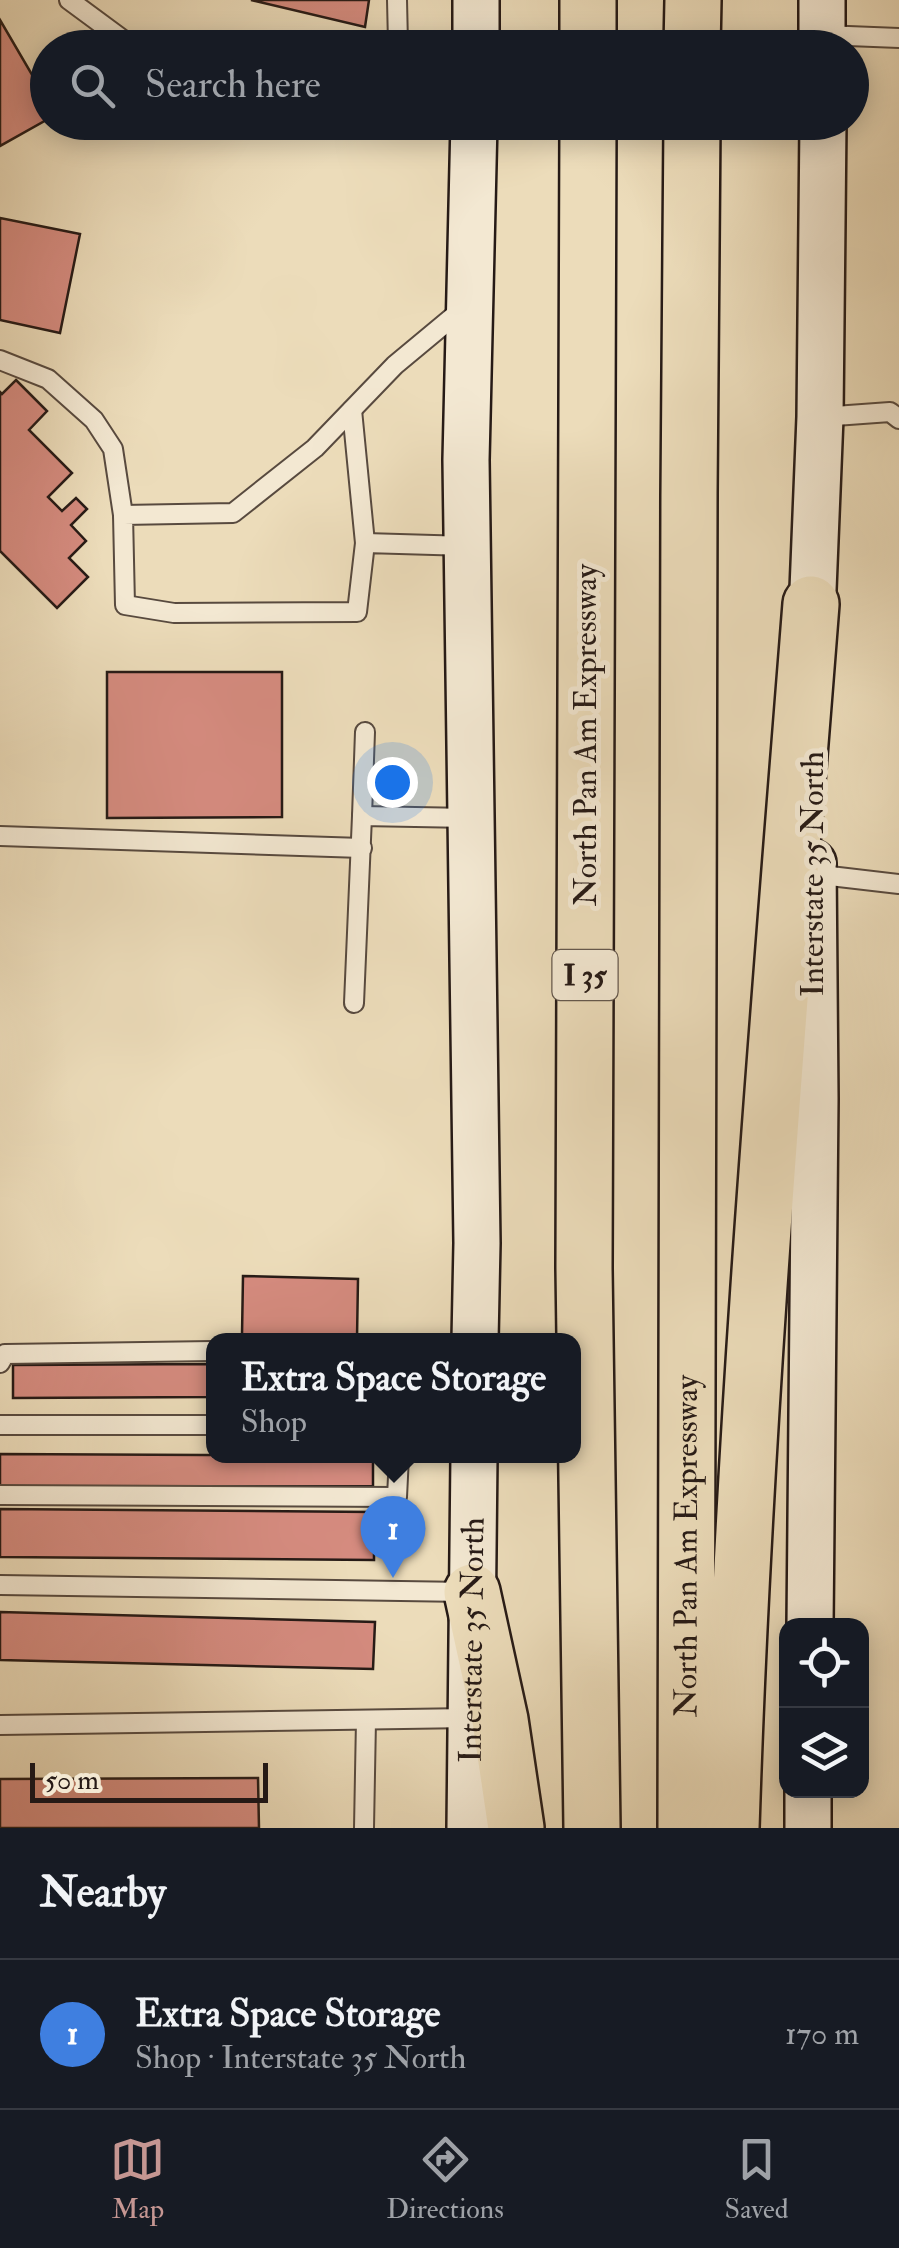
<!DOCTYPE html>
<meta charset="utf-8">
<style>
body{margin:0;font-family:"IM FELL Double Pica",serif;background:#20242c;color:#f1f3f6}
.controls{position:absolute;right:30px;bottom:30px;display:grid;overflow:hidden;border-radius:20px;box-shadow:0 5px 25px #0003}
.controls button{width:90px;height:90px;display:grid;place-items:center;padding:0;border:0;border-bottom:2px solid #363941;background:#171b24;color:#f1f3f6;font:50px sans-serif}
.scale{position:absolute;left:30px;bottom:25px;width:238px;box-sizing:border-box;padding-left:10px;border:5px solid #261a16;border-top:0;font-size:28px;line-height:35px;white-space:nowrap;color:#261a16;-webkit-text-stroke:8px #f3e8d2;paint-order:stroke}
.you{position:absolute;left:392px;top:782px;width:35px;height:35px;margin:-25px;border:8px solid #fff;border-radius:50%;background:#1a73e8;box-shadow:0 0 0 15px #1a73e833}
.badge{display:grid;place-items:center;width:65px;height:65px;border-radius:50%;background:#c59692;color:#fff;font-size:32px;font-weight:700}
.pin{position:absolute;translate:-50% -82px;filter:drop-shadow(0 2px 5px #0008)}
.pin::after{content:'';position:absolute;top:52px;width:35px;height:30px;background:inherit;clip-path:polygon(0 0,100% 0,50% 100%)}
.popup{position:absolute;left:206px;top:1333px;width:375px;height:130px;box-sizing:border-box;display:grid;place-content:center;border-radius:20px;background:#171b24;filter:drop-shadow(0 2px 8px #0005);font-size:32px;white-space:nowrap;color:#9ea1a6}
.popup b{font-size:38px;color:#f1f3f6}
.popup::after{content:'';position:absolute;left:50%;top:100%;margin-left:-20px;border:20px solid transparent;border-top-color:#171b24}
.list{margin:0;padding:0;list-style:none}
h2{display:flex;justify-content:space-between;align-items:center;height:130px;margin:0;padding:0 40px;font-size:42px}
h2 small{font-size:32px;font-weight:400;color:#9ea1a6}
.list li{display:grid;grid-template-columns:65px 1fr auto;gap:30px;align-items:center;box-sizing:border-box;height:150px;padding:0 40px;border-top:2px solid #363941}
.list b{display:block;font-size:38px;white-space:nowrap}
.list p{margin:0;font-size:32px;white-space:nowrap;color:#9ea1a6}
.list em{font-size:32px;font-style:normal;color:#9ea1a6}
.icon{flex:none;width:55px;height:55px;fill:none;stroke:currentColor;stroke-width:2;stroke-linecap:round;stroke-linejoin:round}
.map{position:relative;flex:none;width:899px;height:1828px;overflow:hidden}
.search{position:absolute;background:#171b24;box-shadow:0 5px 25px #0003;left:30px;right:30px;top:30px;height:110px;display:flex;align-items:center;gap:25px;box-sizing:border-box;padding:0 35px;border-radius:55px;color:#9ea1a6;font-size:38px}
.sheet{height:280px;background:#171b24}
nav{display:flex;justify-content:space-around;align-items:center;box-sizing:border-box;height:140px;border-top:2px solid #363941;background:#171b24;font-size:28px;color:#9ea1a6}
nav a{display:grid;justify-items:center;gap:5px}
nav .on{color:#c59692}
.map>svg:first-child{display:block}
</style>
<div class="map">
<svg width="899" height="1828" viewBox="0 0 899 1828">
<rect width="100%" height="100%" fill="#ecdcba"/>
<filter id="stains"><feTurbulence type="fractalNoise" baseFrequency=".002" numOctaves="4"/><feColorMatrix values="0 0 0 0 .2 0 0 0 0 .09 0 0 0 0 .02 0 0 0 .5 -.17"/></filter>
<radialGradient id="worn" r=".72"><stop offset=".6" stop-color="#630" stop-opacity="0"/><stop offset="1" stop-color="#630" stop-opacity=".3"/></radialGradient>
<g fill="#d58b7f" stroke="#261a16" stroke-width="2.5">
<polygon points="251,0 369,0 365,27"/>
<polygon points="0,20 48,102 48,119 0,146"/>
<polygon points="0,218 80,234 60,333 0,320"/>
<polygon points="16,380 47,411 29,430 72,473 48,497 62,511 76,498 87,509 71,525 86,541 69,558 88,577 57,608 0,551 0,392 2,394"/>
<polygon points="107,672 282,672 282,817 107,818"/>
<polygon points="243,1276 358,1279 357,1338 242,1335"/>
<polygon points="213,1364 213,1397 13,1398 13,1365"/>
<polygon points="0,1454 373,1456 373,1486 0,1487"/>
<polygon points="0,1509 374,1512 374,1560 0,1557"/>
<polygon points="0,1612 375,1622 373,1669 0,1660"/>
<polygon points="258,1778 259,1828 0,1828 0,1779"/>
</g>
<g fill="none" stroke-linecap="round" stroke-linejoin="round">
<g stroke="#584a3f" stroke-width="22">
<g id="lane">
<polyline points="69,0 130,45 474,44"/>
<polyline points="397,0 398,43"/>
<polyline points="823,35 899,38"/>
<polyline points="466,306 395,365 315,448 233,513 123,515 125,605 174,613 357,612 365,543 468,546"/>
<polyline points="0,360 48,379 94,420 113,449 123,515"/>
<polyline points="352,410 365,543"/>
<polyline points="821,417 890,412 899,419"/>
<polyline points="362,816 365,732"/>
<polyline points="0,836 362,848"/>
<polyline points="813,874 899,884"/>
<polyline points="354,1003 362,816 469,818"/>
<polyline points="0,1363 5,1354 213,1351"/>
<polyline points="0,1425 213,1425"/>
<polyline points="0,1495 397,1497 399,1456"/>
<polyline points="0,1585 466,1592"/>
<polyline points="0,1725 470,1718"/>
<polyline points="364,1828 366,1720"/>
</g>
</g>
<g stroke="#261a16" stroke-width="50">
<g id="secondary">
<polyline points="822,0 822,48"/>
<polyline points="476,48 476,0"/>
<polyline points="474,122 466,460 477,1243 475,1340"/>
<polyline points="811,639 820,417 823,122"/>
<polyline points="810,1626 815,1099 813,863"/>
<path id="s1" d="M470,1828L474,1456"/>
<polyline points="808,1828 808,1790"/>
</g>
</g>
<g stroke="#261a16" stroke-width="60">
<g id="highway">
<polyline points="588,48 588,0"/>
<polyline points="692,48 693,0"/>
<polyline points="588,122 584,1268 592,1828"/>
<polyline points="472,1592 500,1720 516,1828"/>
<path id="s2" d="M686,1828L689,495L692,122"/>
<path d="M731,1828C744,1419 779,1012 811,604"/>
</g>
</g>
<use href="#lane" stroke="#f3e8d2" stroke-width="18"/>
<use href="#secondary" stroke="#f3e8d2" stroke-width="45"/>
<use href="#highway" stroke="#ecdcba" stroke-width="55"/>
</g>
<g text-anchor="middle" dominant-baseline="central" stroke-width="10" stroke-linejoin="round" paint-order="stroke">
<rect fill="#f3e8d2" stroke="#64584e" stroke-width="2.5" x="552.5" y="950" width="65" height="50" rx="8"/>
<g font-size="30" font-weight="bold" fill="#261a16">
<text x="585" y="975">I 35</text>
</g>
<g font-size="32" fill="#261a16" stroke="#f3e8d2">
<text transform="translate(586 735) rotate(-90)">North Pan Am Expressway</text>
<text transform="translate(813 874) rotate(-90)">Interstate 35 North</text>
<text stroke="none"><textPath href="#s2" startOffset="282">North Pan Am Expressway</textPath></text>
<text stroke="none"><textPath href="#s1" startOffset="188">Interstate 35 North</textPath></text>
</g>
</g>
<rect width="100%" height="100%" filter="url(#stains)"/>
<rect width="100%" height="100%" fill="url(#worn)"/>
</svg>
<div class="controls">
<button><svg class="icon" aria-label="locate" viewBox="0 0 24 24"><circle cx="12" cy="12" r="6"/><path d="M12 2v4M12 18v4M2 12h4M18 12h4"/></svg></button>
<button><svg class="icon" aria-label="layers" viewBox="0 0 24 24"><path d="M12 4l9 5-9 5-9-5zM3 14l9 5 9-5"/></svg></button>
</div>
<div class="scale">50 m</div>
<div class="you"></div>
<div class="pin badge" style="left:393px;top:1578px;background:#3f7fe0">1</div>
<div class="popup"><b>Extra Space Storage</b>Shop</div>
<div class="search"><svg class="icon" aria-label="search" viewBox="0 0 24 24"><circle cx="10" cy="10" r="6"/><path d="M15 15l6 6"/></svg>Search here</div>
</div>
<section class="sheet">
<h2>Nearby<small></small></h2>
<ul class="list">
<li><span class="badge" style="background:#3f7fe0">1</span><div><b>Extra Space Storage</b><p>Shop · Interstate 35 North</p></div><em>170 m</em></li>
</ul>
</section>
<nav>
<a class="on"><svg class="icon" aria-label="map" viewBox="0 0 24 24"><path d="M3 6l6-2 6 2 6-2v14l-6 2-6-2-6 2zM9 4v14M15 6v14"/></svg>Map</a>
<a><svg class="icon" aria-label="directions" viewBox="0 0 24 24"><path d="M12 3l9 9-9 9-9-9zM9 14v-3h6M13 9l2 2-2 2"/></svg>Directions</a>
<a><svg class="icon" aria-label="saved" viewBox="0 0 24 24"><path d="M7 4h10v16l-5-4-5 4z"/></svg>Saved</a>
</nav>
